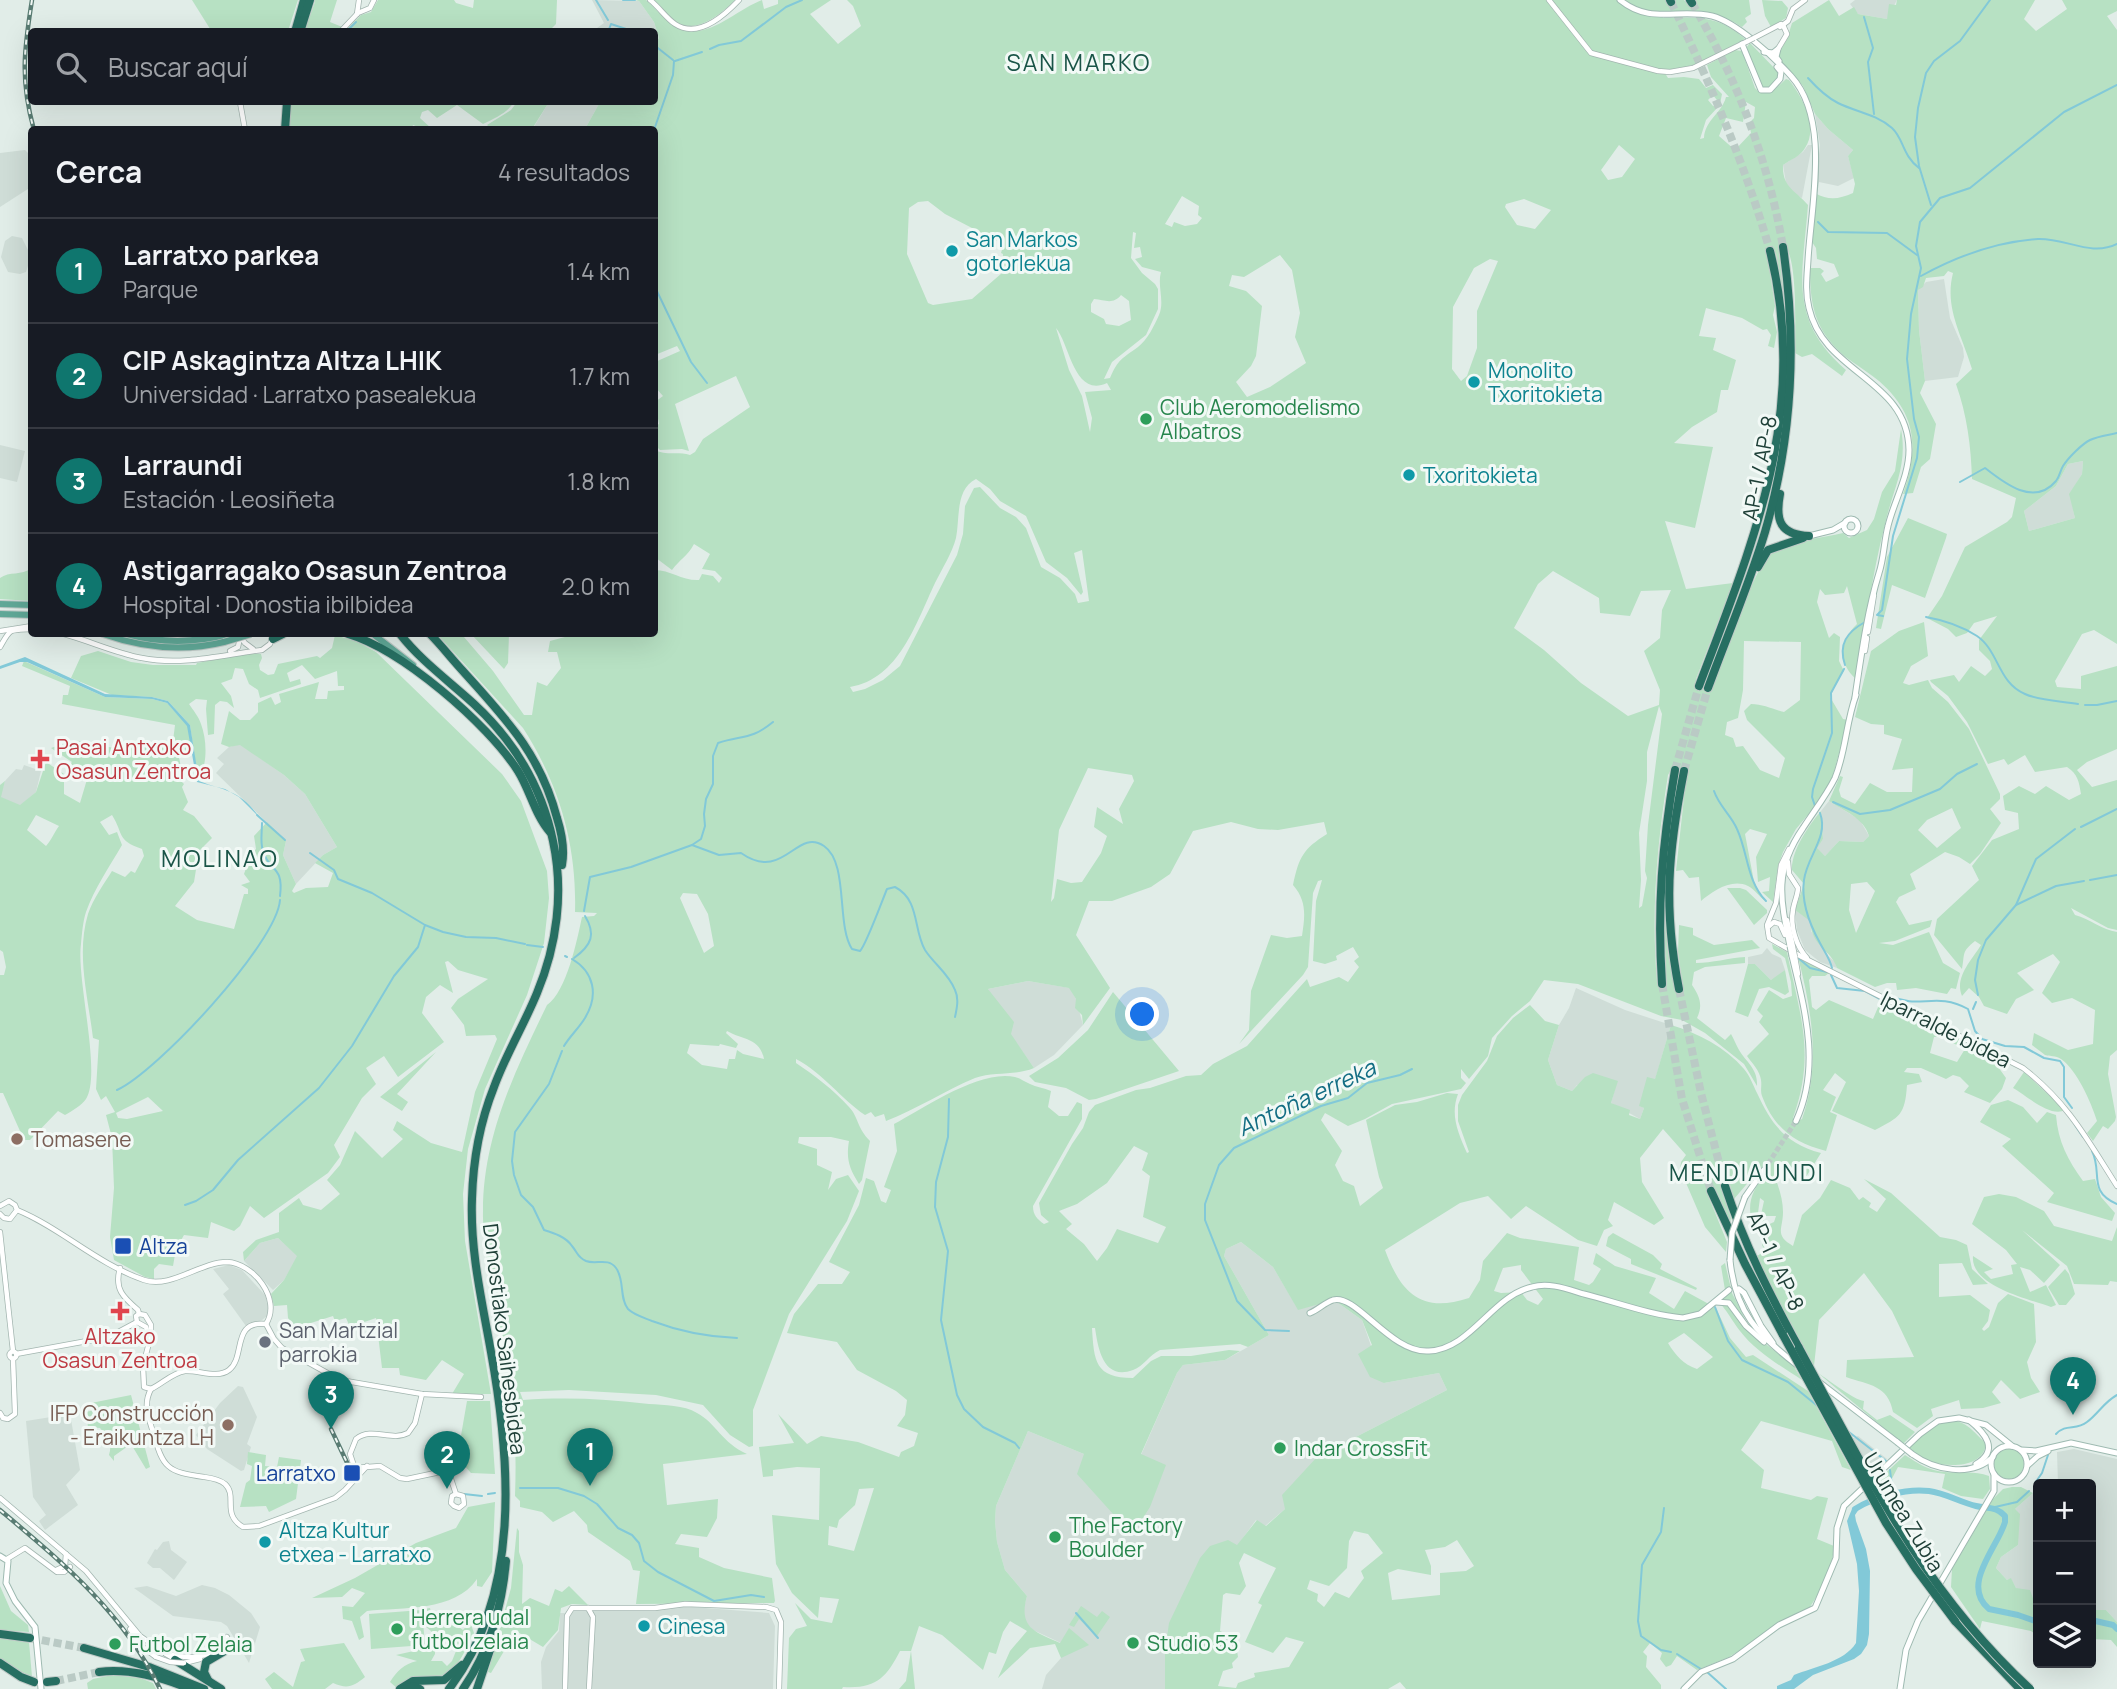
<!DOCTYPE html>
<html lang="es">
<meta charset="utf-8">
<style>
body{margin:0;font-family:Manrope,sans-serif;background:#242831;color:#f1f3f6}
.controls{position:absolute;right:21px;bottom:21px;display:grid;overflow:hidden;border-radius:7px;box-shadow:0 7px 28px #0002}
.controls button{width:63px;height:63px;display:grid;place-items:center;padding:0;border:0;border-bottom:2px solid #363941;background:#171b24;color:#f1f3f6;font:35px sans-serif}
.you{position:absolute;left:1143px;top:1015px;width:24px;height:24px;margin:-18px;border:5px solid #fff;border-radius:50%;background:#1a73e8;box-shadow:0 0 0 10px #1a73e833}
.badge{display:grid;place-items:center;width:46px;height:46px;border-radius:50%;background:#0f766e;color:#fff;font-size:23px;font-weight:700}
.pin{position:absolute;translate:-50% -58px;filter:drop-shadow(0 2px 4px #0008)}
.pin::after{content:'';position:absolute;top:37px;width:24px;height:21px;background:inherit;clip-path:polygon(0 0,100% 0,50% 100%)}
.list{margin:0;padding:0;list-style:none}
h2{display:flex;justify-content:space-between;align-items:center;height:91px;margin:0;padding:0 28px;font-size:30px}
h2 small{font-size:23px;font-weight:400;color:#9ea1a6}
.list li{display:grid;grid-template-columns:46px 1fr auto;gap:21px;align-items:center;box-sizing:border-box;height:105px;padding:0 28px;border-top:2px solid #363941}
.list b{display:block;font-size:26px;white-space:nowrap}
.list p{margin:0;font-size:23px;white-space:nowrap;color:#9ea1a6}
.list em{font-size:23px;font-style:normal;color:#9ea1a6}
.icon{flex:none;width:38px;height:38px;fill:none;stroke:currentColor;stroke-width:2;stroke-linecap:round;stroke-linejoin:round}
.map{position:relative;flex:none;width:2117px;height:1689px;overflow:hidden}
.search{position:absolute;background:#171b24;box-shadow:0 7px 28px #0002;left:28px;top:28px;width:630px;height:77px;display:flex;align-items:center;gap:18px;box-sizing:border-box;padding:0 24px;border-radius:7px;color:#9ea1a6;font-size:26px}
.panel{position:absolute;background:#171b24;box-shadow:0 7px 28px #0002;left:28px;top:126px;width:630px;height:511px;border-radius:7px}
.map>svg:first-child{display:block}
</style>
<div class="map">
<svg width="2117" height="1689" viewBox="0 0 2117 1689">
<rect width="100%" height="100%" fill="#e1ede8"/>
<g fill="#cfddd7">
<polygon points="592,0 639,1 654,22 659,38 655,42 654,32 597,31 597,28 604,23"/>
<polygon points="1855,0 1897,0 1887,19 1858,14 1850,4"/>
<polygon points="549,102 600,102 585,129 532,130"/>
<polygon points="1815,114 1828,129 1853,150 1848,156 1854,178 1838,186 1819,182 1815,193 1820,145"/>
<polygon points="1808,145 1812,145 1802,198 1794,194 1786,183 1783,165 1803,152"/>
<polygon points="25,150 32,157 31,187 0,207 0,153"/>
<polygon points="12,236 22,238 31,256 26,272 20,274 8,272 1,257 5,241"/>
<polygon points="1944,279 1950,318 1963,348 1964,357 1958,377 1925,381 1919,330 1918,290 1926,282"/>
<polygon points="0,445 25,451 17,482 0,478"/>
<polygon points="2083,461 2082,474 2070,494 2075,518 2029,531 2024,511 2056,486 2068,464"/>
<polygon points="240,744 284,775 305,794 337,847 323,855 296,884 283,855 286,841 216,773 224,764 217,758 229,747"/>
<polygon points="24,765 41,771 36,792 20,806 0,797 5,781 16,769 22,770"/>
<polygon points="1829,801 1860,820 1869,836 1863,842 1839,841 1825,856 1816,848 1823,839 1821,811"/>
<polygon points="1795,910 1811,921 1811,931 1826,954 1835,962 1837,968 1820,962 1805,950 1797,930"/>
<polygon points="1767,948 1772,954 1781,958 1785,970 1775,979 1771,980 1755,964 1748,964 1748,957 1762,954"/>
<polygon points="1028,981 1070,988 1076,999 1083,1025 1054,1055 1034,1068 1010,1034 988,989"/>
<polygon points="1576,988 1625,1010 1671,1025 1655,1080 1648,1078 1640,1106 1644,1108 1640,1119 1611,1103 1617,1082 1577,1085 1572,1091 1557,1085 1548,1060 1559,1025 1569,1008"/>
<polygon points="278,1238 298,1256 284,1280 273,1290 244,1261 260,1243"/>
<polygon points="1241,1242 1273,1267 1298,1309 1334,1300 1362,1320 1384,1383 1439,1373 1447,1390 1317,1457 1285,1509 1265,1526 1256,1520 1237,1546 1165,1652 1165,1689 1042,1689 1046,1675 1061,1658 1069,1629 1061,1643 1033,1630 1028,1625 1024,1618 1024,1607 1027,1596 1005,1570 997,1542 995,1521 996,1506 1028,1431 1084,1454 1166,1466 1141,1455 1177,1373 1183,1365 1225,1360 1269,1335 1224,1256 1226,1249"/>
<polygon points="229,1265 242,1270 265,1295 269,1307 267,1316 262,1320 246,1326 223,1294 229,1289 213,1269"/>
<polygon points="238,1386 243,1387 257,1417 247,1444 251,1447 244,1470 241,1471 207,1449 196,1435 220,1403"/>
<polygon points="70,1414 80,1470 66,1485 78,1505 45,1530 39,1521 46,1515 33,1497 26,1421"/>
<polygon points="1858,1436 1887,1459 1871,1473 1852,1439"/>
<polygon points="2074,1449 2117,1459 2117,1622 2106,1610 2091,1610 2091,1484 2058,1484 2057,1452"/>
<polygon points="2033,1493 2038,1499 2038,1604 2016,1588 2011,1579 2007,1580 1996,1568 2001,1557 2018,1545 2015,1509"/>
<polygon points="169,1541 171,1550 187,1562 174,1580 160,1568 153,1568 147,1563 155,1549 157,1550 163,1542"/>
<polygon points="202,1585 215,1588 229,1595 251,1613 260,1627 249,1663 227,1626 221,1622 173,1616 134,1588 147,1586 176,1596"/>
<polygon points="679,1606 769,1613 775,1626 773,1689 542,1689 541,1662 546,1647 559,1631 560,1613 565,1613 568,1609 641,1611"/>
</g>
<g fill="#b7e1c3" fill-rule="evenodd">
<polygon points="192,0 298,0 288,31 212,32"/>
<polygon points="314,0 337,0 330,22 347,29 361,15 371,12 378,0 454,0 456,3 473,8 474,0 557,0 556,24 549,31 304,32 315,2"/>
<path d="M635,0H646C656,8 664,20 675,26C705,44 735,10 762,0L764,9L778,4V0H831L810,14L838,44L861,26L853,6L847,0H1665L1668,3L1673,0H1684L1688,4L1694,0H1749L1751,14L1745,18L1747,22L1742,27C1716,10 1691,10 1661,12L1663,18C1697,17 1718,15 1745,39L1700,63L1678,69L1663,70L1668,78L1684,77L1699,79L1706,88L1713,85L1722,94L1720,104L1713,95L1708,100L1713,106L1718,107L1706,120L1700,139L1704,138C1705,120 1722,113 1726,97H1729L1711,77L1707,65L1735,50L1742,51L1755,88L1760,93H1771L1786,79L1789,80C1802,96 1819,128 1805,148C1801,156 1790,160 1783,165C1782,188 1797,191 1808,205C1803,274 1787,319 1846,370L1842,376L1812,354L1802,357L1795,353C1795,331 1798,261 1785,246L1779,252L1785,305L1776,254L1774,251L1767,253L1775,306L1773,315L1777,332L1774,348L1768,346L1771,335L1767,329L1763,330L1742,318L1706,308L1699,336L1716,338L1713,350L1736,360L1728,390H1721L1717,412L1692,427L1674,443L1713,447L1695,528L1665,521L1686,589L1733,583L1696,679L1697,685L1709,688L1714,685C1723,661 1755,561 1774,551C1794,540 1821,538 1843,533L1849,538L1867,530L1874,519L1882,492L1895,471L1901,429C1908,466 1893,489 1885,524C1872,575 1865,628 1856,679C1837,663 1840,640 1857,624L1847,586L1844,593L1825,595L1820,589L1817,602L1829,638L1834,633L1840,637L1839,661L1844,671L1833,688L1830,697L1843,719L1848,720L1832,779L1821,799L1796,829L1783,852L1778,866L1773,902L1762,892L1769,891L1770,877L1758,882L1756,857L1767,834L1750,829L1745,834L1755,887L1765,901C1760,897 1754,889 1748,886C1731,878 1712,892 1701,901L1699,877L1689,878L1683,870L1676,871L1687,770L1672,768L1668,775C1657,845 1651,912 1657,982L1661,985L1666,982L1664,903L1668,952L1675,988L1679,991L1683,987L1678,952L1679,925L1693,928V935L1714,945L1752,940L1760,948L1696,960V963C1712,963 1729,958 1745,957V963L1705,967L1694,972L1692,985C1700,997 1703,1005 1697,1018L1725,1040L1731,1034C1734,1039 1736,1045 1739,1050C1747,1063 1758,1069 1757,1086L1744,1064L1705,1033L1682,1020L1661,1016L1578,984L1544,980L1530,1001L1512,1016L1492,1038L1488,1056L1469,1079L1461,1069V1078L1466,1083L1461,1089L1392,1104L1365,1119L1348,1126L1325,1113L1321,1120L1342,1151L1335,1165L1343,1181L1354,1186L1360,1206L1383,1188L1379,1177L1366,1120L1395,1105L1417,1102L1447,1093L1458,1094C1450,1115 1458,1133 1467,1153L1469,1152L1458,1121V1105L1462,1095L1487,1061L1497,1036L1513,1018L1530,1005L1545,1021L1559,1025L1548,1060L1557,1085L1572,1091L1585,1077L1593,1073L1618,1081L1611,1103L1630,1110L1629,1115L1640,1119L1644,1108L1639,1106L1647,1077L1655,1079L1671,1025C1698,1033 1725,1047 1744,1069C1750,1076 1753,1085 1757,1093C1772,1125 1785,1143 1821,1153L1804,1180L1787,1171L1775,1177C1779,1188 1783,1200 1783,1212C1783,1229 1774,1235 1793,1246L1802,1215L1820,1198L1831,1180L1850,1188L1859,1200L1863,1197L1871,1203L1869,1207L1877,1212L1886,1199L1864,1179L1891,1193L1940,1237L1956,1240L1967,1245L1972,1269L1988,1284L1973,1285L1962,1263L1939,1264V1297L1970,1295L1990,1310L1988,1321L1982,1329L1984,1331L1989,1327L1998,1303L2008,1294L2034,1304L2036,1342L2027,1362L2031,1378L2040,1392L2020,1399L2001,1380L1992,1392L2001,1403L1983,1408L1961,1409L1959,1400L1931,1409L1933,1416L1917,1428L1893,1412C1888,1385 1869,1385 1846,1377L1847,1360L1914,1357L1892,1311L1864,1273L1819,1320L1814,1366L1767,1279L1757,1256L1765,1251L1762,1245L1763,1239L1769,1237L1763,1227L1774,1222L1776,1216H1766L1763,1222L1760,1219L1764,1201L1760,1198L1758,1213L1752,1223C1747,1202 1752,1191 1765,1175V1171L1761,1169L1757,1172L1734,1199L1730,1185H1723L1721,1188L1731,1218L1730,1223L1717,1193L1713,1190L1707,1193L1727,1242L1726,1252L1705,1227L1680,1169L1681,1162L1686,1155L1663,1129L1640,1158L1642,1182L1664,1218L1654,1225L1614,1202L1608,1220L1613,1226L1604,1230L1597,1246L1578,1240L1526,1206L1511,1219L1488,1196L1460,1203L1385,1250C1401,1293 1421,1314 1469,1298L1480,1280L1483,1261L1507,1233L1520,1238L1579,1247L1574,1280L1589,1285L1593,1282L1601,1269L1593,1264L1596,1253L1615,1266L1656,1278L1649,1293L1674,1309L1685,1291L1716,1308L1730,1338L1746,1357L1753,1355L1808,1391L1851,1470L1842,1467L1832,1441L1761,1421L1741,1450L1764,1470L1761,1488L1811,1500L1817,1496L1828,1498L1817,1539L1834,1546C1833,1567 1822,1589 1810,1607L1729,1657L1697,1670L1677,1656L1671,1665L1666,1667L1660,1659L1662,1653L1650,1643L1643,1652L1647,1656L1646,1667L1661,1685V1689H1406L1400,1682L1388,1689H1165V1652L1169,1623L1200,1558L1210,1546L1228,1540L1237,1545L1257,1520L1266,1526L1285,1509L1282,1495L1317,1457L1447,1390L1439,1373L1384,1383L1370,1377L1358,1354L1372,1345L1362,1320L1334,1300L1298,1310L1273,1267L1241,1242L1226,1249L1224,1256L1269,1335L1248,1347L1240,1344L1160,1350C1149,1355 1144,1366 1133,1370C1103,1381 1098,1348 1095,1328H1092C1094,1361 1095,1378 1133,1378L1151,1361L1161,1356H1191L1229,1350L1240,1351L1225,1360L1183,1365L1177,1373L1141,1454L1166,1465L1150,1507L1132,1535L1077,1474L1084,1454L1028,1431L996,1506L995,1521L997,1542L1005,1570L1027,1596C1018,1628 1035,1632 1060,1643L1069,1628L1089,1645L1061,1658L1055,1644L1030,1648L998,1678L1010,1651L1027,1631L1010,1621L1003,1632L996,1654L989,1652L983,1670L942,1635L919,1626L911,1651L915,1689H899L906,1681L911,1651H900C886,1678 876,1689 843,1687L842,1689H787L789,1638L796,1629L807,1626L795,1603L811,1619L832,1623L839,1599L820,1597L818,1618L792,1593L776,1564L772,1515L819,1520L820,1468L797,1467L773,1470V1476L763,1477L759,1447L794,1443L778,1414L807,1444L821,1436L858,1442L899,1457L901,1452L914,1446L918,1433L897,1426L905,1415L907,1400L896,1391L857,1370L837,1342L787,1333L794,1314L818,1284H842L850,1272L829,1262L859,1205L866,1178L874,1181L881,1201L886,1203L891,1190L884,1187L897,1151L894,1124C924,1108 980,1069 1015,1077C1020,1078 1025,1082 1030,1084C1036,1087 1044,1088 1051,1091L1048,1107L1059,1116H1068L1077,1102L1082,1104V1119L1077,1128L1033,1206C1033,1215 1037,1219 1044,1224L1049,1222L1041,1215L1039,1203L1072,1144L1083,1128L1089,1112L1095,1105L1136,1090L1150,1088L1186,1076L1201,1075L1213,1064L1247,1046L1307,979L1310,987L1339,977L1348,982L1359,967L1354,961L1359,957L1353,947L1336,956L1337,960L1325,964L1313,961L1316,901L1322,880L1318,881L1313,893L1308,967L1303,975L1239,1044L1249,1030L1251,991L1271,935L1287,938L1302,936C1305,916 1307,901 1293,885C1299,857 1303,849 1327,834L1324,822L1278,830L1258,829L1231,822L1193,831L1170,874L1151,887L1112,901H1089L1076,935L1110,988L1083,1025L1082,1015L1075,1008L1076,999L1069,988L1028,981L988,989L1014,1022L1011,1034L1034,1068C1015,1076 994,1071 975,1078C944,1091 917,1109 886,1121L884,1114L875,1117L871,1112L865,1115C841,1099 823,1073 796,1059V1063C814,1075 834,1090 849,1107C858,1116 857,1128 870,1141L862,1180L859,1184C849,1168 846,1159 849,1141L831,1137H799L798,1143L817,1149V1165L832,1172L828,1190L836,1179L848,1175L859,1191L847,1221L789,1314L753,1410V1446L749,1447L730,1435L703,1405L656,1395L569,1390L520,1392L523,1400C566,1397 606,1399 649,1404C664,1405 684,1405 697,1413C716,1423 722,1443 747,1454L663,1464L667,1505L718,1499L717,1518L707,1537L681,1534L675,1544L699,1548V1557L724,1568L772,1578L775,1601L774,1603L636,1604L640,1571L633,1570L630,1561L588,1532L587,1525L574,1511L553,1522L542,1512L520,1507V1501L515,1496C517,1444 514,1393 503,1343C495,1300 482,1255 483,1211C483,1136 515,1071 547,1005C567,991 577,940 582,917L594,916L597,913L575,912C577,845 559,784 523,728L437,634H459L464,637L493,671L524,715H532L537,682L547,686L561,668L557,652H548L550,641L576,634H654L655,570C670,570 683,581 699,580L702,574L713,576L719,583L722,578L715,571L702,569L710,554L694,544C687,557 680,559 672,570L656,558L655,559V450C666,456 678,451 690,455L695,452L703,439L750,407L736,376L675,404L689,451L682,449L660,450L655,445V426L659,424L655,402L663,396L655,387V362L680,351L677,346L655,355L654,130L585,129L600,102H654L655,42L659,38L654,22L639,1ZM1746,102L1755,107L1754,118L1749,123L1751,133L1735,150L1719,136L1726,118L1743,122ZM1619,145L1635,159L1622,177L1608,180L1601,170ZM1182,196L1199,206L1198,215L1202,218L1197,224L1185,226L1174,222L1172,227L1165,224ZM1524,199L1551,210L1535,229L1517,225L1505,207L1506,204ZM928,201L945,214L999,242L1002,239L1004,243L1001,253L1003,254L1002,273L972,299L933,305L928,303L907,254L909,208L918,202ZM1133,232L1136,233L1134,248L1140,247L1142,257L1135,259L1142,267L1161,272C1157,286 1165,301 1159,315C1154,326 1148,339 1138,347C1123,358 1118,359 1110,378L1104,379L1112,362L1146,335L1158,309V289L1155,284L1142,273L1131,258ZM1280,255L1292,270L1300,313L1295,337L1306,363L1270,387L1247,397L1236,382L1251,366L1256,356L1262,306L1246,291L1229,286L1232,275L1244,277ZM1490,259L1498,261L1477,311V348L1467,376L1461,381L1452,369L1453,307L1474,268ZM1121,295L1129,301L1131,320L1119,326L1106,324L1104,319L1091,312V304L1094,299C1105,300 1113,305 1121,295ZM1056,328C1070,345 1074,398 1107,383L1111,390L1085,392L1092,418L1090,432L1082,396L1069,370ZM976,479L990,489L1000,501L1026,516L1046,562L1067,578L1081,595L1083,592L1074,553L1082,550L1089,601L1078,603L1075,594L1060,578L1041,567L1026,528L1016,517L1000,508L980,487L974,488L965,506L963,534L957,555L900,666L883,680L865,689L853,692L850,687C899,679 916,623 935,583C942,569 952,553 956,538C960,519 955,489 976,479ZM1553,571L1599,598L1600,613L1630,616L1641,591L1671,590L1662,610L1660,638L1644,651L1660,690L1659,705L1628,716L1581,683L1544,650L1514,628L1538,584ZM1744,641L1801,642L1800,700L1784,712C1772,709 1763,704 1751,704L1744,711L1747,720L1785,758L1779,778L1760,770L1743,746L1736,747L1733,738L1725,735L1727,722L1738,718L1743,690ZM1659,706L1662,714L1648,825L1645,871L1647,878L1642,906L1639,908L1641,880L1639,833L1647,781V752ZM1088,768L1132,775L1134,781L1119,809L1123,824L1097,807L1094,827L1107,836L1101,853L1082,882L1071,883L1057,879L1054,898L1051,902L1059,830ZM683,893L697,894L708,914L714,946L704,953L680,898ZM727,1031C743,1040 760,1038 764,1059L743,1054L737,1050L735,1059H729L727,1069L702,1065L687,1053L690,1044L719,1046L720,1044L736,1048L738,1044L726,1033ZM1134,1146L1148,1153L1142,1170L1150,1176L1143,1217L1166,1227L1158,1243L1117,1229L1107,1248L1097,1261L1084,1244L1066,1229L1072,1224L1059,1211L1077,1204L1107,1183ZM1521,1265V1270L1543,1299L1538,1305L1527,1300L1521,1292L1501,1293L1494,1291L1503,1268ZM1684,1333L1713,1357L1697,1369C1683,1364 1676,1356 1668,1343ZM874,1488L854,1551L828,1545L829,1526L837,1528L839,1520L855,1505L859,1489ZM1354,1531L1368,1534L1383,1553L1361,1571L1364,1578L1349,1598L1335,1592L1324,1607L1317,1601L1318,1594L1307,1589L1310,1580L1329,1586L1347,1568L1349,1541ZM1457,1540L1474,1566L1466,1571L1440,1573V1595L1392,1600L1388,1573L1398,1569L1431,1575V1566L1425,1550L1445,1547ZM1244,1553L1276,1568L1258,1603L1262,1605L1245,1642L1273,1653L1286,1637L1304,1642L1289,1667L1254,1673L1255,1677L1238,1683L1236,1688L1218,1686L1223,1671L1233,1668L1232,1663L1238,1657L1235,1638L1220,1631L1223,1595L1226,1593L1240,1595L1246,1586L1239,1563Z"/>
<path d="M654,0H735C722,13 700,32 680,24C670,19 661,7 654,0Z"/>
<polygon points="1762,0 1782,1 1788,8 1786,18 1771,27 1765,16"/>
<path d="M1829,0L1839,16L1854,7L1858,14L1887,19L1889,4L1896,5L1897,0H2035L2024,19L2036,31L2067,9L2062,0H2117V11L2107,16L2117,30V644L2094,630L2082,634L2055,681L2057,687L2081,689V676L2117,666V749L2087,762L2077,770L2092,787L2117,780V930L2108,928L2071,908L2075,915C2090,919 2102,930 2117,932V1050L2110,1056L2108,1074L2116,1117L2115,1121L2108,1129L2103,1126L2093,1141L2087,1133L2097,1121C2091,1102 2077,1070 2061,1059C2055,1055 2051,1057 2045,1055C2041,1052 2036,1048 2032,1045L2034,1033L2068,1050L2093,1044L2095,1010L2072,998L2052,1003L2042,993L2060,962L2053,954L2017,973L2034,990L2016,999L2007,1014L1984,1006L1979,997L1969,988L1962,996C1954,977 1972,960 1981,945L1975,941C1961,952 1965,954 1962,969L1934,935L1937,919L1979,880L1972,866L1992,840L2019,829L2018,813L2005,810L2003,796L2019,786L2035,794L2046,786L2069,800L2081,794C2079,782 2078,774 2067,767L2035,772L2025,755L2008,765L2004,759L1988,764L1967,722L1948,696L1931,682L1930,680L1954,675L1959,682L1971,666L1985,676L1992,669L1990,661L1979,650V640L1997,616L1974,623L1967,633L1956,637L1948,629L1927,618L1942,596L1965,547L2007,522L2012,517L2016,498L1972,479C1971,446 1967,415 1956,384L1972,369C1962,335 1944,308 1953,273L1948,271L1944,276L1926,278L1923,287L1918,290L1919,330L1925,381L1920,393L1936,424L1930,459L1921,467L1913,493L1903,494C1919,449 1917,414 1879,381C1862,367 1842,358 1829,340C1812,318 1810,295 1810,268H1820L1824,271L1821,274L1826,282L1839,276L1834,264L1817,259L1816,248L1812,242L1815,193C1829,201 1839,199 1853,193L1855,184L1848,156L1853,150L1828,129L1815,114L1803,86L1782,62L1778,54L1787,39L1792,23ZM2083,461L2082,474L2069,494L2075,518L2029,531L2024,511L2056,486L2068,464Z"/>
<polygon points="1750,43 1779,73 1778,78 1769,88 1763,88 1746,48"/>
<path d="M291,102H514C507,113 495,118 483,124L457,105L437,118L428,110L422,112L420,118L432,129H424L413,125L411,130L289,129Z"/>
<polygon points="517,102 549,102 532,129 491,129 487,125 511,110"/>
<polygon points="1908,518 1947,534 1946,538 1925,598 1892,585 1881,629 1876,628 1887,557"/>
<path d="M31,568V601L0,599V578C9,571 22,576 31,568Z"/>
<path d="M1924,622L1928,656L1911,666L1903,683L1909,685L1928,680L1932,688L1948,702L1969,729L2000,794V799L1990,809L2001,823L1980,854L1970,864L1959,857L1945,852L1910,874L1916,889L1899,897L1896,902L1909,925L1932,920L1930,927L1895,941L1879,943L1893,945L1929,932L1943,963L1960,973L1956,989L1951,988L1947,994L1916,988L1897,990L1896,983H1887L1875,987L1837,968C1831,949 1812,948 1810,921L1795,910L1804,884L1792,870C1791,851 1809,825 1821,811L1823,839L1817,848L1825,856L1839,841L1863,842L1869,836C1864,818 1844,811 1829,801L1840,776L1843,777L1839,790L1841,797L1855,804L1870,783L1887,792H1912L1913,768L1892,770L1902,739L1884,734V725L1871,724L1855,717L1871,651L1899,631ZM1952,808L1961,828L1937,848L1918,830L1927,820ZM1867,882L1875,891L1856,933L1849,910L1851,884Z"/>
<polygon points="471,634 509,634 508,663 504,669"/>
<path d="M335,635L358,642L376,652L502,774L521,801L547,871L549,898L544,943L527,995L485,1089L468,1149L463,1194L465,1241L491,1394H452L464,1374L442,1360L426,1380L400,1375L399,1368H382L376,1318L350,1327L346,1318L335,1321L333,1316L295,1328L288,1318L287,1305L274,1306L271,1294L284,1280L297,1256L278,1238L260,1243L244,1261L243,1252L256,1240L279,1232V1213L299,1198L303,1205L321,1210L340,1194L327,1180L340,1165L355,1131L382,1158L403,1139L393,1130L397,1121L431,1143L462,1152L475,1092L497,1039L495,1035L466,1036L464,1025L451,1008L458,999L488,979L458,970L448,961L445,962L453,993L440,985L426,997L422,1013L444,1042L398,1077L384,1056L366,1068L376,1084L362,1098L334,1145L340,1157L328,1173L264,1218L250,1206L240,1226L234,1231L211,1222L208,1238L184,1235L176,1249L173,1266L159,1264L154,1269V1279L145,1277L114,1260L110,1237L114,1188L112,1138L106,1115L115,1112L106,1096L101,1100L96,1089L99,1040L93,1038C88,997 76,954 88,914C93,899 104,884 112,871L125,877L131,871L135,873L144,856L142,849C116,840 124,834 112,815L100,822L109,835L117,832L122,845C110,866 94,889 86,912C83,921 82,933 81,944C76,979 102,1074 86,1099C82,1105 72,1111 65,1115L58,1111L30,1140H24L3,1093H0V975H4L6,967L3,952L0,950V785L5,781L1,797L20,805L36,792L46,762L64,774V794L80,803L88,776L67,767L72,762L51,748L74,740L124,750L126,742L170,748C183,754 180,768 181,781L184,784L182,787L188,802L183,810L194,816L212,838L199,851L194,882L175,906L197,920L234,929L244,894H248V889L241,885L250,882L244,874L251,854L256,849L254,836L267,822L286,841L283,855L296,884L292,891L294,893L306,888L328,887L333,873L315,863L323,855L337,847L305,794L284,775L240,745L229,747L221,744L229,711L240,720H250L258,712V703L271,697L275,705L281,702L279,694L319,682L315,699H327L328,691L344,690V686H338L337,671L315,679L302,665L287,673L290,682L300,679L301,684L260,698L258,690L249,684L243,669L235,668L232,679L221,683L231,696L234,708L227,702L220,701L215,705L214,734L208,735L206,709L207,700L196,699L189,704C193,710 199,717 201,724C207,740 208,765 198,780L190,725L168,701L152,697L112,695L71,678L81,656L98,651L131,662L153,665H196L197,663L244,654H261L262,658L259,665L260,670L268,675L274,674L278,664L317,656L320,658L332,648ZM36,815L59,826C54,833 52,839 46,846L27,830ZM148,1097L163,1111L127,1119L118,1118L116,1113Z"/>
<polygon points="24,661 105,697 152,699 167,703 188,726 193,754 185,753 184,743 173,741 175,725 62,704 63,695 68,695 70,686 22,666"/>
<polygon points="1740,888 1746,890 1767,910 1767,913 1754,925 1727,888"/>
<path d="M1772,944L1787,952C1800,1016 1816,1053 1793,1118L1795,1122L1802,1119C1821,1066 1812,1011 1798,957L1829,973L1825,976H1812L1809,980L1812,1007L1816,1010L1829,1000L1873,1019L1879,1005L1886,1001L1941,1028L1937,1037H1934L1930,1053L1957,1062L1965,1049L1951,1042L1955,1036L2000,1058L1996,1064L2006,1078L2002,1089L1990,1103L1964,1092L1969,1086L1960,1077L1953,1075L1946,1079L1921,1068H1907L1904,1072L1919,1074L1922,1082L1907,1085C1905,1115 1900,1117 1875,1130L1832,1111L1846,1082L1835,1073L1823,1090L1836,1097L1830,1112L1837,1115L1826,1151C1794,1143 1774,1128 1762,1096C1760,1091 1762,1086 1761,1080C1760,1071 1752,1063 1747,1056L1769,1034L1759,1022L1763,1016L1757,1010L1769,990L1783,999L1792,996L1791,982L1785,958L1773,949Z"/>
<polygon points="1748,964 1755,964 1771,980 1785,970 1789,992 1785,995 1769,987 1759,989 1748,1017 1735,1012"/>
<polygon points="1113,992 1179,1071 1096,1099 1089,1100 1066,1088 1035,1082 1029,1076 1058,1058 1088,1030"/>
<polygon points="436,1052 397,1094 408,1102 402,1111 380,1097"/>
<path d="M2024,1072L2065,1110C2051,1118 2027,1096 2013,1088Z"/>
<path d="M2008,1100L2023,1107L2037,1123L2047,1112L2056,1115C2058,1142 2068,1160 2083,1181L2095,1179L2101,1197L2115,1213L2112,1221L2047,1202L2054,1193L2002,1146L2011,1139L1980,1122L1991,1105Z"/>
<path d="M1999,1194L2016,1197L2044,1211L2054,1226L2112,1241L2117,1227V1282L2110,1281L2108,1285L2074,1284L2067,1266L2022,1230L2060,1265L2044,1283L2030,1270L2020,1267L2030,1292L2046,1285L2056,1305L2051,1307C2029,1299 1970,1286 1973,1256L1993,1269L1984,1272L1991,1279L2013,1274L2011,1265L2017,1264L2006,1250L1972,1224L1984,1197Z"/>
<polygon points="1613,1233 1653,1255 1662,1264 1660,1269 1697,1288 1696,1290 1631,1264 1631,1259 1606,1246 1608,1237"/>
<path d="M1725,1263L1732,1293L1747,1323L1763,1342L1793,1365L1802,1380C1781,1366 1756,1352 1740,1331C1732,1321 1727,1310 1717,1300L1726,1296L1721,1266Z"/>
<polygon points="2065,1269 2069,1274 2075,1294 2066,1305 2059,1305 2048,1287"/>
<path d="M1818,1373C1829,1380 1854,1400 1864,1401L1863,1409L1877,1420L1890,1415L1915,1432L1903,1444Z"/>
<path d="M131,1395L150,1467L146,1469L131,1444L114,1456V1461L109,1455C113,1443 107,1437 100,1428L88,1427L86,1412L98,1409L97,1406L86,1408V1404Z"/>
<polygon points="467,1401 490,1401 495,1474 471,1473 454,1454 459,1447"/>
<path d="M1948,1420C1968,1421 1973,1432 1986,1443C1984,1467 1951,1468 1932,1462C1923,1459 1915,1453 1908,1447L1937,1424Z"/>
<circle cx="2009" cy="1464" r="15"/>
<polygon points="248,1452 266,1455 265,1466 277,1467 279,1457 301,1460 296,1499 269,1512 266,1506 240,1507 246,1483 250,1480 252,1466 247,1464"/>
<path d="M1905,1455C1918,1463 1929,1471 1945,1472C1960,1474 1974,1470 1989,1476L1990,1489L1983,1499L1961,1496L1942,1488L1945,1474L1898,1467L1885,1492L1878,1480Z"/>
<polygon points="2012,1487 2021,1487 2033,1493 2015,1509 2020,1514 2018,1545 2001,1557 1996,1568 2007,1580 2011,1578 2016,1588 2030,1590 2034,1601 2038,1604 2038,1636 2031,1631 1982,1621 1980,1629 1951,1587 1952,1569 1993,1499 2003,1489"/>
<path d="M495,1502L492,1572L482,1587L477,1586V1579C455,1612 402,1607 367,1611L360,1617L364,1637L359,1640L352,1621L343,1619L342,1606L353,1607L365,1593L352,1588L342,1597L312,1598L355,1578L416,1543L456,1528L468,1507Z"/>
<polygon points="517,1528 519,1531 519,1552 523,1565 522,1604 530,1598 549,1606 555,1589 562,1592 569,1586 588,1605 572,1604 561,1608 558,1630 543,1647 516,1631 491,1673 488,1672 511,1588"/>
<polygon points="0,1586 11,1611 28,1625 29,1632 0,1630"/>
<polygon points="1081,1606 1097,1617 1102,1611 1110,1617 1097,1636 1079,1619 1074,1627 1069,1625"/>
<path d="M430,1608L434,1627L456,1625L463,1630L470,1622L474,1633C467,1645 461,1663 450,1672C433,1685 416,1670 397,1688L390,1682C397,1671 404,1664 417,1661L396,1655L427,1648L428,1642H430L435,1646V1654L431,1661H442L447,1666L452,1661L456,1651L453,1649L456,1636L432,1638L431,1631L426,1627L424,1609Z"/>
<polygon points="422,1610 425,1645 371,1649 369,1614"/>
<polygon points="2091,1610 2106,1610 2117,1622 2117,1647 2111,1640 2091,1639"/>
<polygon points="0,1638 29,1642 32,1677 22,1673 0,1658"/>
<path d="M344,1643L365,1677C353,1687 347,1689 333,1683L325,1689H272L265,1679L274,1672L293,1687L301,1662L305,1661L300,1649Z"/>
<polygon points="112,1675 140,1678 153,1683 156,1689 88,1689 87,1683 93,1679"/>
</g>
<g fill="#82c9d8">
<path d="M25,657L105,694L152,697L168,701L190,725L199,781C228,792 240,790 260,818L239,797L225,789L197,782L187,726L167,703L152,699L105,697L27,662H20L0,669V666Z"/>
<path d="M1861,1506L1855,1515L1856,1521L1866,1549L1870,1571L1869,1634L1867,1645L1861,1654L1854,1659L1813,1675L1794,1689H1777V1686L1791,1680L1794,1675C1814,1667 1844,1662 1856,1643L1859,1591L1857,1564L1847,1521L1852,1509Z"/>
</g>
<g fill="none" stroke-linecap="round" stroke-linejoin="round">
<g stroke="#82c9d8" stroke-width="2">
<polyline points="596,0 608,20"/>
<polyline points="623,0 635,0"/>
<polyline points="1864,17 1873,48 1868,62 1874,114"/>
<polyline points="346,32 356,22"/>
<polyline points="608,32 611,24 626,29"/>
<polyline points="654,45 673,60"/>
<polyline points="710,49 719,45 741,41 786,7 802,0"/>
<polyline points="675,61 702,52"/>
<path d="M1808,78C1817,88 1826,97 1838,103C1856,112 1876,114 1892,128C1904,139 1902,155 1919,168"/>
<polyline points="654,130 673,75 674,61"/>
<polyline points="1931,205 1919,166 1915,137 1918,108 1926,73 1934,61 1960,41 1990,0"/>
<polyline points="1818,222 1828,232 1887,233 1917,255"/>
<path d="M1921,276C1957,256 1996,242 2038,239C2066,238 2091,257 2117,244"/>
<polyline points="654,285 691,362 707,383"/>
<path d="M1960,482L1985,468C2004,483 2034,507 2056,481C2060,476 2060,471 2063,466C2068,458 2082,444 2090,440C2098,436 2109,435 2117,433"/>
<polyline points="1883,616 1877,615 1882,610 1893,536 1917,458 1919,437 1914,419 1907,359 1911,314 1921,268 1916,246 1920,222 1940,198 1970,188 2064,112 2117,85"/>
<path d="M1926,617C1943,620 1963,627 1977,636C1999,651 1998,683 2025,694C2040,701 2062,701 2078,704"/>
<path d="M1845,665C1838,644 1847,632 1865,622"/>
<polyline points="2085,705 2097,705 2117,701"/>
<path d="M1714,791C1719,806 1731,815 1737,829C1748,853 1747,882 1766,901"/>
<polyline points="1833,802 1860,814 1890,810 1940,789 1957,774 1977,764"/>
<polyline points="1815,806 1812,797 1813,789 1832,733 1831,693 1844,669"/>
<path d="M1820,813C1829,837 1807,856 1804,880C1801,901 1810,925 1820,943C1824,951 1830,959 1832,968"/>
<polyline points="257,815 285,840"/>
<path d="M262,823C262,832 260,843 263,851C269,872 284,865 280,896"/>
<polyline points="2081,827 2117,809"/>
<path d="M692,845L701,839L705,826L704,814L706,799L713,784V756L718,743C743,735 751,740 773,722"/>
<polyline points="310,853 334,870 338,879 372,893 425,925 443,932 466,937 496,938 525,944"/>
<polyline points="2090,880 2117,875"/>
<polyline points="2016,905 2056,886 2084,881"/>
<path d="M584,911L590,877L631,867L692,845L719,855L741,853C784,883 796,827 824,846C849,863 836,925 852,949L860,951C866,945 882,901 887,889L895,887C920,900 913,929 925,950C934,964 949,974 955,990C959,998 957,1008 955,1017"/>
<polyline points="527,945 543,947"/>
<polyline points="565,956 567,957"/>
<polyline points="1797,957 1810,968 1827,972"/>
<path d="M574,958C592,945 596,934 585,916"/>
<polyline points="1831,975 1837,988 1865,991 1880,999"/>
<polyline points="1978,995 1975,980 1978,960 1986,940 2016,905 2036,859 2075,829"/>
<path d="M1891,996C1919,1010 1936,991 1968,1009L1975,1031L1982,1039L2005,1046L2024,1047L2044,1058L2060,1061L2064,1067V1097L2072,1108"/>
<polyline points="1973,1009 1976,1002"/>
<path d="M564,1046C570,1036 579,1028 585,1018C599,995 594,972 572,959"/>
<path d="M562,1051L549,1084L515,1132L512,1161L514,1175L521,1195L533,1207L544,1230C554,1233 566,1237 572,1246C578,1253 577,1257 586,1261C596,1265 608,1257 616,1268C625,1280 619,1298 628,1309C634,1315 645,1318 652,1321C681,1332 707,1337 737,1338"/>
<path d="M117,1090C157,1072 277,943 280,900"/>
<polyline points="949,1099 948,1137 936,1182 935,1207 948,1251 941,1320 957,1395 964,1409 983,1427 1015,1443 1019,1448"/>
<polyline points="2075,1125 2083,1137"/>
<path d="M2092,1151C2103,1173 2087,1191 2117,1204"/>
<polyline points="185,1205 196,1201 213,1190 238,1160 319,1088 352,1046 394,976 418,947 425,925"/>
<polyline points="1715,1307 1728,1341 1742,1360 1788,1382 1820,1408"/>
<polyline points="1289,1331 1265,1330 1237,1301 1205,1220 1205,1204 1219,1165 1234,1148 1321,1106 1348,1098 1367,1083 1400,1075 1412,1069"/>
<polyline points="1849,1432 1886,1461"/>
<path d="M2056,1434C2066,1423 2076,1431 2087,1422C2098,1414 2104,1402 2117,1395"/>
<polyline points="1890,1470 1893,1494"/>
<polyline points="2035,1483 2042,1473 2048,1455"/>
<polyline points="520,1488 558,1488 584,1496 597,1504 618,1528 632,1535 639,1543 644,1561 658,1572 714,1601 751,1595 764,1597"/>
<polyline points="464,1494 482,1496"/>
<polyline points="488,1494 495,1493"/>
<polyline points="1995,1507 2017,1502 2029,1491"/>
<polyline points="1664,1508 1661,1532 1642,1565 1638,1621 1641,1636 1661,1650 1671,1652"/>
<polyline points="1076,1613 1098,1638"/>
<polyline points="1677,1654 1701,1669"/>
<polyline points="1707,1672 1726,1689"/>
</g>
<g stroke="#82c9d8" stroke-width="6">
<path d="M1855,1509C1874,1497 1906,1488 1929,1491C1945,1493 1960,1502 1976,1506C1988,1509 1996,1506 2005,1516V1522C1998,1547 1960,1585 1989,1609L2018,1615L2038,1622"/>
<polyline points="2091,1620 2113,1625 2117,1629"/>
</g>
<polyline stroke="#bacac5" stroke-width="5" stroke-dasharray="5 2.5" stroke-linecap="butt" points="1764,1170 1796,1121"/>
<g stroke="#bacac5" stroke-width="8" stroke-dasharray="8 4" stroke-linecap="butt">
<path d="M1671,2C1710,83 1745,164 1770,251"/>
<path d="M1692,3C1737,79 1768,159 1783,247"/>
<polyline points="1675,770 1699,686"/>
<polyline points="1684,771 1708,688"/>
<polyline points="1662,984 1682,1099 1711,1191"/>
<polyline points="1679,989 1701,1093 1725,1186"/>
<polyline points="30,1638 84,1648"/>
<polyline points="56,1681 99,1672"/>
</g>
<g stroke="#a3b6b0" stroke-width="6">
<g id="tertiary">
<path d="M650,0C659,7 666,18 675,24C698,39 724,16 739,0"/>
<polyline points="1549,0 1591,53 1658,71 1670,72 1693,68 1748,41"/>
<polyline points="357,14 359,0"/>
<polyline points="1780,27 1788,21 1793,9 1805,0"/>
<polyline points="340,32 358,13 370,8 374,0"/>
<polyline points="1754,38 1781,24"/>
<polyline points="1778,49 1787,34 1783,25"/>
<polyline points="240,102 245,130"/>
<polyline points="0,631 32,626"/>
<polyline points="1868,632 1874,595"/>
<path d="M64,634C90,641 115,653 142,658C183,666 222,655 262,650L270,644L274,634"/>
<polyline points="238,634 245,643 253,649"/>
<path d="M0,647C11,628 8,630 32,629"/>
<polyline points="230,651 238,647 240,637"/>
<polyline points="1865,651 1867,638"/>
<path d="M1789,849L1781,865L1776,903L1767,925L1769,938L1802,957L2023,1068C2068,1103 2087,1139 2117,1186"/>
<path d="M1788,862L1789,874L1798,888C1798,895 1794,902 1793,910C1790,926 1796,946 1807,958"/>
<polyline points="1787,920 1793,947"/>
<polyline points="1768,927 1774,922 1780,924 1785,935"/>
<polyline points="1795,957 1798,974"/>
<polyline points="0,1206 9,1201 15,1205 17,1210 10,1219 4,1218 0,1214"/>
<path d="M17,1210C61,1228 97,1264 144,1280C171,1289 200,1262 227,1262C253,1263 282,1299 266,1324"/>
<polyline points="0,1232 13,1351"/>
<path d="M120,1268C114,1289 123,1297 138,1310L139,1314"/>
<polyline points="139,1314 145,1315 151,1325 151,1335 143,1366 144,1387 151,1389"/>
<polyline points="139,1314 136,1316 137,1322 146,1327 149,1337"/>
<polyline points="266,1324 274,1339 282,1348 340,1380 422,1394 481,1397"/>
<circle cx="13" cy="1355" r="3.5"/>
<polyline points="16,1354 109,1337 137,1322"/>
<path d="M151,1389C143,1404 148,1416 153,1432C163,1468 167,1472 204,1477C211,1478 219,1479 225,1484C238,1496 221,1514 243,1527L259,1526L335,1498L345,1490L367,1466"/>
<path d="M151,1389C162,1384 172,1373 185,1371C199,1370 217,1379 229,1370C246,1357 231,1320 266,1324"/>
<polyline points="0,1413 3,1418 8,1419 15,1414 13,1359"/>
<polyline points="354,1468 380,1466 400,1478 407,1479 440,1472 451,1479 456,1494 452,1496 451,1503 454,1506 459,1508 464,1504 463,1496 456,1494"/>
<path d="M355,1469L350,1454L356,1439C372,1426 391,1442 408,1433L415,1423L422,1394"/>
<polyline points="0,1498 86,1571 140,1636 175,1660"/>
<polyline points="7,1559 25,1548 57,1572 64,1572 70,1567"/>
<polyline points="56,1570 65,1566 66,1554"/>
<polyline points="588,1608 593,1617 589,1689"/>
<polyline points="130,1629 144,1648 156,1657"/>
<path d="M166,1654C191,1659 210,1661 227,1637"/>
<polyline points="184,1663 200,1659"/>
<polyline points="565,1689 567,1616 572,1608 655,1608 685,1604 766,1607 776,1610 781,1622 779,1689"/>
</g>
</g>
<g stroke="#9ebab1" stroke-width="7">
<g id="secondary">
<path d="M1620,0C1651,25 1678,8 1712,16C1736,22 1774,57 1791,76C1831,120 1811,205 1808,260C1807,276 1805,292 1809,308C1824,374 1908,379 1909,450C1909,476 1894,501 1888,526C1884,541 1884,558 1879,573C1867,612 1861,657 1855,697"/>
<polyline points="1742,44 1761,90 1770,90 1780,79 1781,72 1777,67"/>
<polyline points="1764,52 1773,53 1778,49 1776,57 1779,61"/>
<circle cx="1851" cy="526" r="7"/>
<polyline points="1809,536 1833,530 1845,523"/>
<path d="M1790,946C1780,898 1774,870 1803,828C1814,811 1826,796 1835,778C1846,751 1846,722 1856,695"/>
<path d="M1792,956C1805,1010 1821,1067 1796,1121"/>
<polyline points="1745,1197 1764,1170"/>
<path d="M1730,1260C1735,1312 1758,1335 1797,1365"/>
<polyline points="1739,1289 1744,1293 1761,1326 1773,1343"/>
<polyline points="1716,1302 1729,1303 1746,1326 1764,1342"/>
<path d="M1310,1313C1318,1310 1324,1303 1333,1300C1356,1293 1391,1354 1429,1351C1471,1349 1492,1296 1532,1287C1549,1282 1567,1289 1584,1294C1616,1302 1650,1315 1683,1318L1700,1314L1729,1290"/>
<polyline points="1819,1382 1897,1442"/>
<path d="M1969,1420C1985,1433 2000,1450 1976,1464"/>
<circle cx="2009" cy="1464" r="18"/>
<polyline points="2021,1450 2036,1451 2071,1443 2117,1453"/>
<path d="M1912,1454C1934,1470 1971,1478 1993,1457"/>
<polyline points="2028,1465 2038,1456 2048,1451"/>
<polyline points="0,1556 8,1561 6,1583 15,1601 35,1627 41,1689"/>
<polyline points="1684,1689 1701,1672 1733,1659 1779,1625 1815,1608 1836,1558 1837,1528 1844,1506 1920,1434 1938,1421 1959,1418 1986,1425 2012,1446"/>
<polyline points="1900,1689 1906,1650 1918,1621 1994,1491 1994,1474"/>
</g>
</g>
<g stroke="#c0cac7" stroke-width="8">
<g id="primary">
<polyline points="0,604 32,605"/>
<polyline points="0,614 32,615"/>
<path d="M103,634C143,648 183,652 224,642"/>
<path d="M127,634C160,643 195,643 228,634"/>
<polyline points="373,634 413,665"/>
</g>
</g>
<g stroke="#c0cac7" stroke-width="10">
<g id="motorway">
<polyline points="1670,0 1671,2"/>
<polyline points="1690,0 1692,3"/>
<polyline points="295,32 304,0"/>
<polyline points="300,32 310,0"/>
<polyline points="285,130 287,102"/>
<path d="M1780,494C1775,520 1780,535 1809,536"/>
<polyline points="1758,567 1768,550 1803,538"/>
<path d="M348,634C402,650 487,723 518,771C530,790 535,815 550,832"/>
<path d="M400,634C421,661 449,681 474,704C514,741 542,788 553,841C564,892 557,945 537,993C524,1025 506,1054 494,1087C480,1122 473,1161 472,1199C470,1251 482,1301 491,1352C511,1462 521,1595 449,1689"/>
<path d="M430,634C441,645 451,658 462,670C505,718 540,753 557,818C562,834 565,849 562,865"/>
<polyline points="273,639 283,634"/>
<path d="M1699,686C1754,540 1810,410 1770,251"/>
<path d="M1708,688C1727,636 1749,585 1765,532C1792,439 1797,342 1783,247"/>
<path d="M1662,984C1657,907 1662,846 1675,770"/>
<path d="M1679,989C1663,908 1668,852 1684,771"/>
<path d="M1725,1186C1744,1244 1770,1295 1799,1348"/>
<polyline points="1711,1191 1745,1264 1783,1335"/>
<polyline points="1955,1621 2020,1689"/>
<polyline points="0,1634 30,1638"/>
<polyline points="84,1648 149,1667 204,1689"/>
<polyline points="175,1660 221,1689"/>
<polyline points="0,1663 21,1677 34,1682"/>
<path d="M99,1672C130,1668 161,1677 190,1689"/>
<polyline points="208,1680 204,1672 206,1662 228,1649"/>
<polyline points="47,1682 56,1681"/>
<polyline points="400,1689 413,1681 444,1680 462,1665"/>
<polyline points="404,1689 414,1686 420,1689"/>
<path d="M463,1689C490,1650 502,1608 506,1561"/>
<polyline points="477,1689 490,1650"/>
</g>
</g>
<use href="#tertiary" stroke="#fff" stroke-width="4.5"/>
<use href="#secondary" stroke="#fff" stroke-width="5"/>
<use href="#primary" stroke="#60a897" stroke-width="6"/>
<use href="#motorway" stroke="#276f62" stroke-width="8"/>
<g stroke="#597c73" stroke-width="4.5">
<g id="rail">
<path d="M32,0C24,50 20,80 34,130"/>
<polyline points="331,1429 352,1473"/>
<path d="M0,1510C63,1563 124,1613 160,1689"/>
</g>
</g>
<use href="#rail" stroke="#f2f9f6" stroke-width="2" stroke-dasharray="5" stroke-linecap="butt"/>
<g stroke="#a3b6b0" stroke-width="6" stroke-linecap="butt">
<g id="tertiary-bridge">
<polyline points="1748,41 1754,38"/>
<polyline points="1793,947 1795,957"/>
<polyline points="156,1657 170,1662 184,1663"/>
</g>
</g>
<g stroke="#9ebab1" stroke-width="7" stroke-linecap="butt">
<g id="secondary-bridge">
<polyline points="1790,946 1792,956"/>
<polyline points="1730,1260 1732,1233 1745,1197"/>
<polyline points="1897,1442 1912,1454"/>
</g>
</g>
<g stroke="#c0cac7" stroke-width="8" stroke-linecap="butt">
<polyline id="primary-bridge" points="224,642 251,634"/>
</g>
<g stroke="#c0cac7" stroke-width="10" stroke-linecap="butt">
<g id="motorway-bridge">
<polyline points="1783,1335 1886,1523 1916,1569 1955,1621"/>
<path d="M1799,1348C1868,1475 1922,1589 2030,1689"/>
</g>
</g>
<use href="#tertiary-bridge" stroke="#fff" stroke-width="4.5"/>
<use href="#secondary-bridge" stroke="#fff" stroke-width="5"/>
<use href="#primary-bridge" stroke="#60a897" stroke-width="6"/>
<use href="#motorway-bridge" stroke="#276f62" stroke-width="8"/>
</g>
<g fill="#0f9aa8" stroke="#f2f9f6" stroke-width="2.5">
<circle cx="952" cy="251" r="7"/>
<circle cx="1474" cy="382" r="7"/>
<circle cx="1409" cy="475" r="7"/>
<circle cx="265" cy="1542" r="7"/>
<circle cx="644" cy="1626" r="7"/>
</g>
<g fill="#2e9e5b" stroke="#f2f9f6" stroke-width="2.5">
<circle cx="1146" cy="419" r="7"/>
<circle cx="1280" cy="1448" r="7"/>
<circle cx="1055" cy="1537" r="7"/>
<circle cx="397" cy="1629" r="7"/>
<circle cx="1133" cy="1643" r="7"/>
<circle cx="115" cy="1644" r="7"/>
</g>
<g fill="#e0444e" stroke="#f2f9f6" stroke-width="2.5">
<path d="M36.5 748.5h7v7h7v7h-7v7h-7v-7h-7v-7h7z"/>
<path d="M116.5 1300.5h7v7h7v7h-7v7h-7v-7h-7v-7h7z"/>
</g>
<g fill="#8d6e63" stroke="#f2f9f6" stroke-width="2.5">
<circle cx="17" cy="1139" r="7"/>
<circle cx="228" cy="1425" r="7"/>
</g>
<g fill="#1a4fb4" stroke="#f2f9f6" stroke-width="2.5">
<rect x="114" y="1237" width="18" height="18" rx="3.5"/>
<rect x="343" y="1464" width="18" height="18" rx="3.5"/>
</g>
<circle fill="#6b7280" stroke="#f2f9f6" stroke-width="2.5" cx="265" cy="1342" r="7"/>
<g text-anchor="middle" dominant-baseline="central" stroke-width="6" stroke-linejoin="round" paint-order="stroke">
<g font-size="21" fill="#0d838f" stroke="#f2f9f6" text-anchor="start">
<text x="966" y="239">San Markos<tspan x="966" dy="24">gotorlekua</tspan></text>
<text x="1488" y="370">Monolito<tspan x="1488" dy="24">Txoritokieta</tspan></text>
<text x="1423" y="475">Txoritokieta</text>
<text x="279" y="1530">Altza Kultur<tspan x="279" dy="24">etxea - Larratxo</tspan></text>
<text x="658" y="1626">Cinesa</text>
</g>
<g font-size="21" fill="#27864d" stroke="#f2f9f6" text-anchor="start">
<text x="1160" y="407">Club Aeromodelismo<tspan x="1160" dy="24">Albatros</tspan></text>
<text x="1294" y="1448">Indar CrossFit</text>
<text x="1069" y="1525">The Factory<tspan x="1069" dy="24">Boulder</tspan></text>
<text x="411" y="1617">Herrera udal<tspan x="411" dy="24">futbol zelaia</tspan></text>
<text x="1147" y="1643">Studio 53</text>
<text x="129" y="1644">Futbol Zelaia</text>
</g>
<g font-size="21" fill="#1f4038" stroke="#f2f9f6">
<text transform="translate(1759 468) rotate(-79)">AP-1 / AP-8</text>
<text transform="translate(1946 1029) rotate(27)">Iparralde bidea</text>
<text transform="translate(1776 1261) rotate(65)">AP-1 / AP-8</text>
<text transform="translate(505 1339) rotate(83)">Donostiako Saihesbidea</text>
<text transform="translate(1904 1512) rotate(59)">Urumea Zubia</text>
</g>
<g font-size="21" fill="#be3a42" stroke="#f2f9f6" text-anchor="start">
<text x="56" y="747">Pasai Antxoko<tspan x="56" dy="24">Osasun Zentroa</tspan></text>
<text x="120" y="1336" text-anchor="middle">Altzako<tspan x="120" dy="24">Osasun Zentroa</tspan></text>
</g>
<g font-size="21" fill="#785e54" stroke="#f2f9f6" text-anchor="start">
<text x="31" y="1139">Tomasene</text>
<text x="214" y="1413" text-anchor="end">IFP Construcción<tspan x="214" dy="24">- Eraikuntza LH</tspan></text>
</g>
<g font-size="21" fill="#164399" stroke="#f2f9f6" text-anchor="start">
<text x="139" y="1246">Altza</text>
<text x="336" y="1473" text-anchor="end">Larratxo</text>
</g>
<g font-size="21" fill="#5b616d" stroke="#f2f9f6" text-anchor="start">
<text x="279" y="1330">San Martzial<tspan x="279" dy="24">parrokia</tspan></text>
</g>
<g font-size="23" letter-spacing="2" fill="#195447" stroke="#f2f9f6">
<text x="1079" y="62">SAN MARKO</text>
<text x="1747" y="1172">MENDIAUNDI</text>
</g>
<g font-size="23" font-style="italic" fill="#126d83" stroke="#f2f9f6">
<text transform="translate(1306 1097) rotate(-25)">Antoña erreka</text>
</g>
<g font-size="24" letter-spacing="2" fill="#195447" stroke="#f2f9f6">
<text x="220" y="857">MOLINAO</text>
</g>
</g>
</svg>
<div class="controls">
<button>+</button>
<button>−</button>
<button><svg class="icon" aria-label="layers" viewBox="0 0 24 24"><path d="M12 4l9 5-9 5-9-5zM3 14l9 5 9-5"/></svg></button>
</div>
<div class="you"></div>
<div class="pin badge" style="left:590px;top:1486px">1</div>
<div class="pin badge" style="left:447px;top:1489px">2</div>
<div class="pin badge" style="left:331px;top:1429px">3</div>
<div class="pin badge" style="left:2073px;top:1415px">4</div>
<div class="search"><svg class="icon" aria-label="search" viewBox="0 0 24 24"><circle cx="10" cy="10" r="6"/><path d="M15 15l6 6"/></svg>Buscar aquí</div>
<section class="panel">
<h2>Cerca<small>4 resultados</small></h2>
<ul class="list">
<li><span class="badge">1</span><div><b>Larratxo parkea</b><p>Parque</p></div><em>1.4 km</em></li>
<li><span class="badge">2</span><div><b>CIP Askagintza Altza LHIK</b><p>Universidad · Larratxo pasealekua</p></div><em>1.7 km</em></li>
<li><span class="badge">3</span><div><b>Larraundi</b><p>Estación · Leosiñeta</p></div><em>1.8 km</em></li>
<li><span class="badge">4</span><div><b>Astigarragako Osasun Zentroa</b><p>Hospital · Donostia ibilbidea</p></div><em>2.0 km</em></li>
</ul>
</section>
</div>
